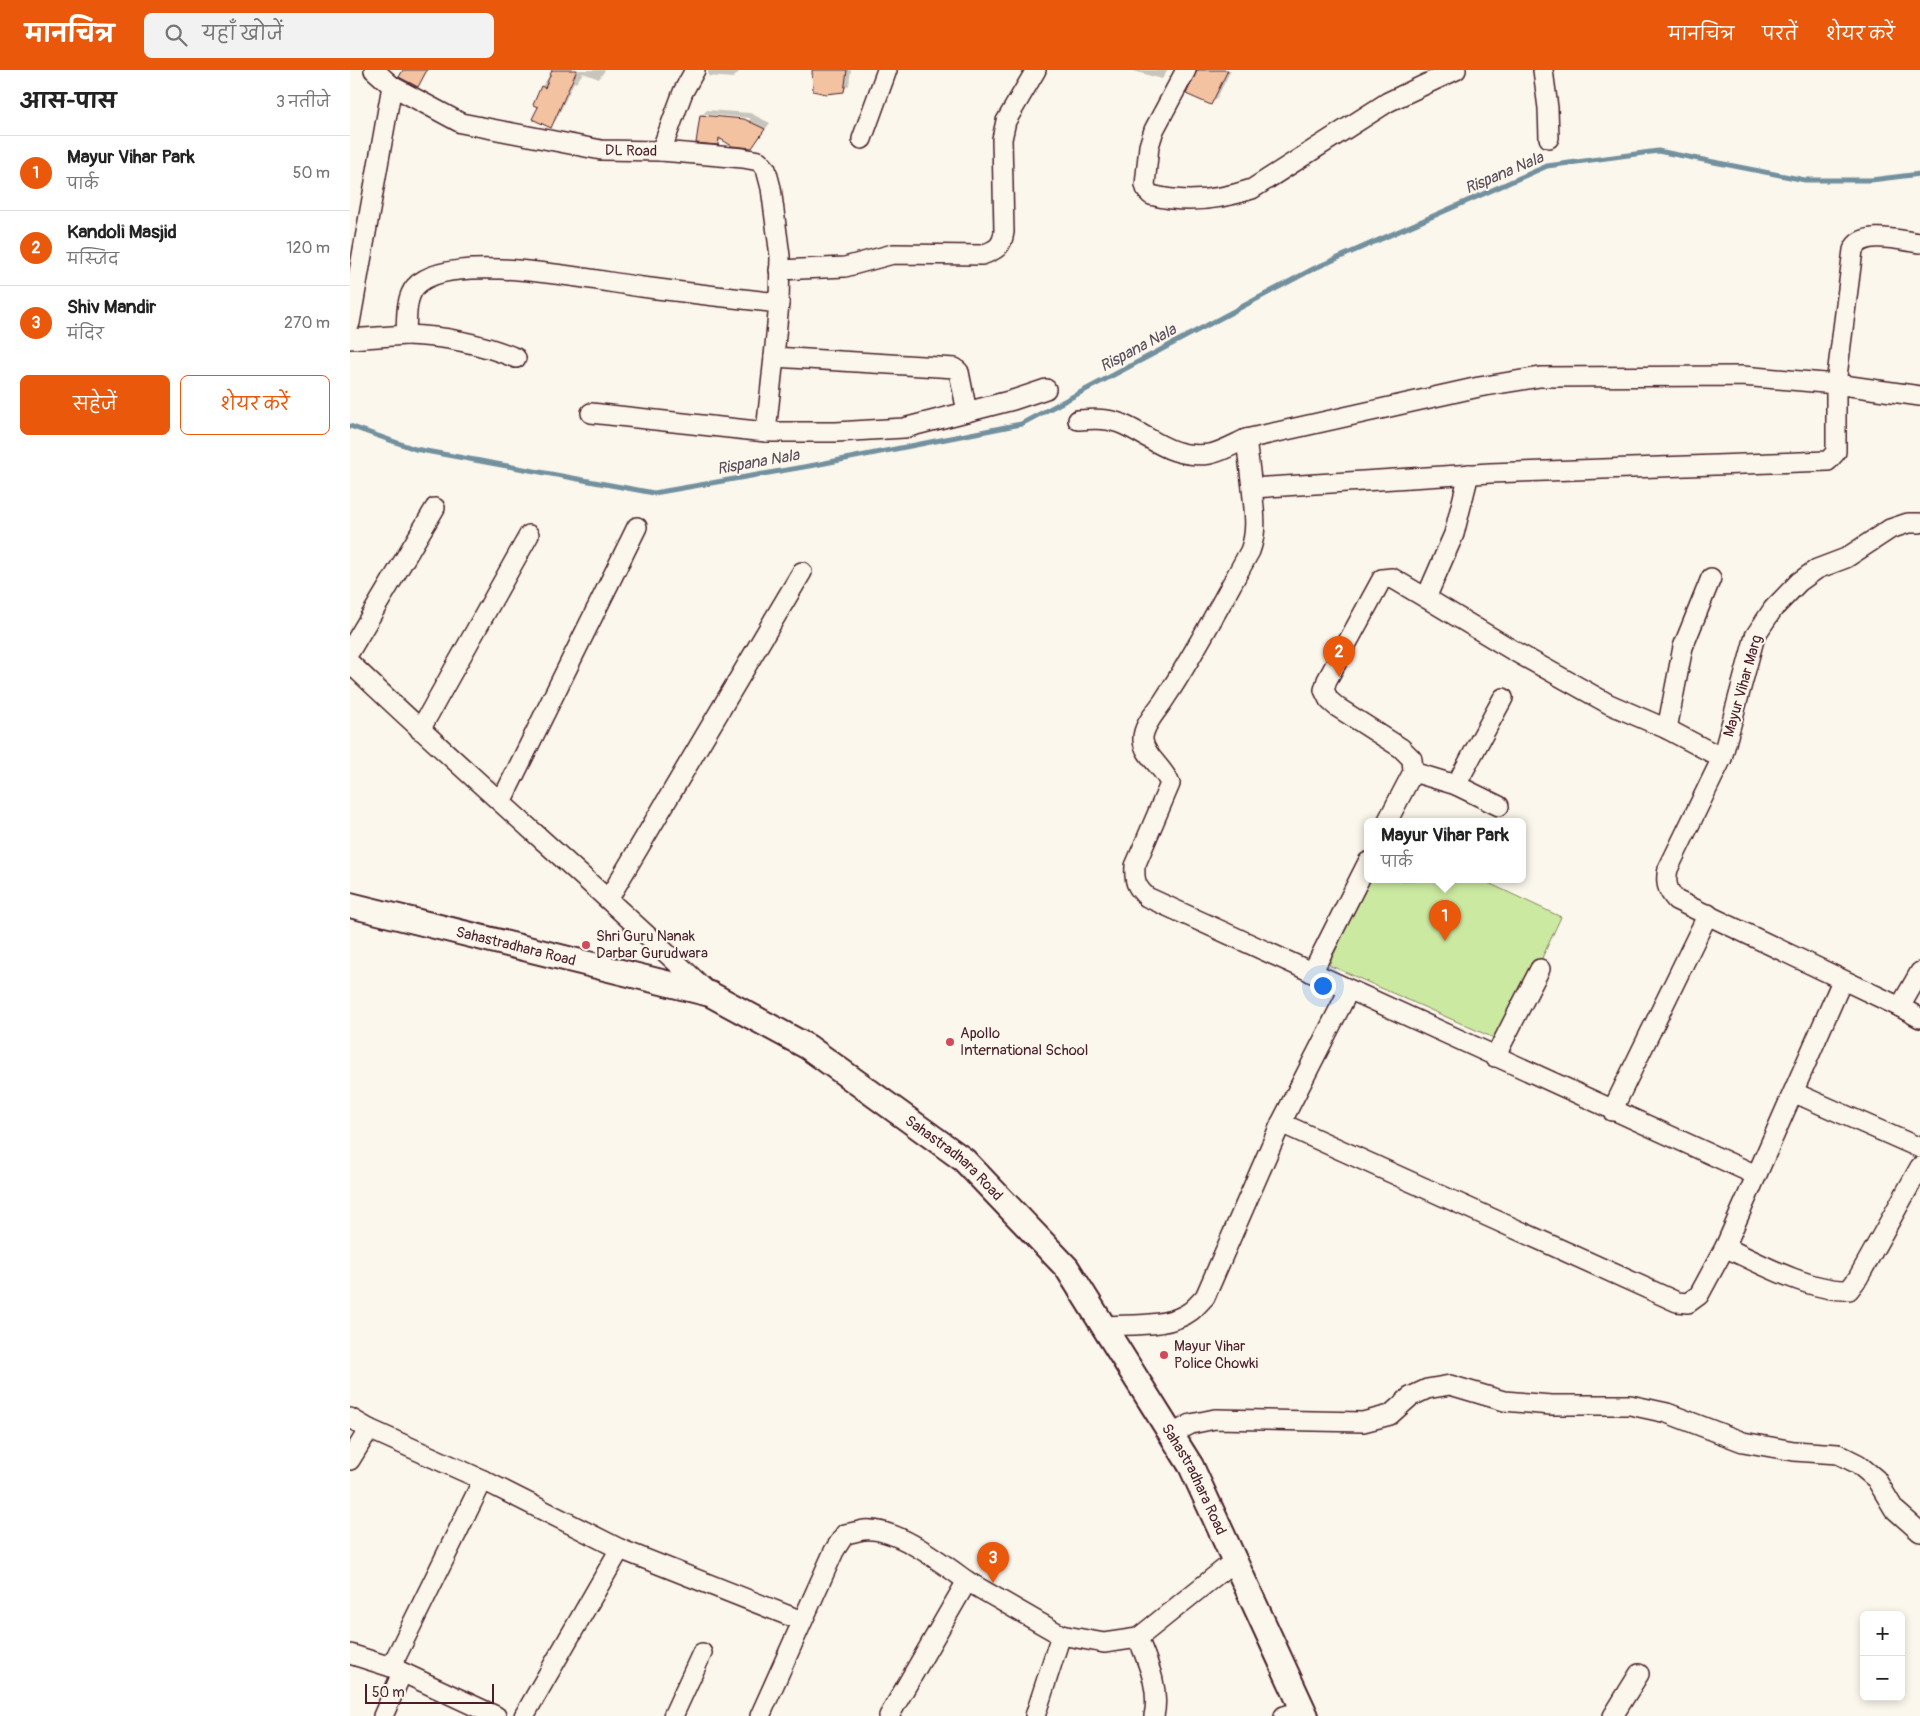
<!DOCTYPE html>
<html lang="hi">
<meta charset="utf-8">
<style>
body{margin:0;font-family:Pangolin,"Playpen Sans Deva",sans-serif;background:#f2f2f2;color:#222}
.controls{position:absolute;right:15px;bottom:15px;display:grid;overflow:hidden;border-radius:8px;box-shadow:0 2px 8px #0003}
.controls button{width:45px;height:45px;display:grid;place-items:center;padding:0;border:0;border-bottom:1px solid #e0e0e0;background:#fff;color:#222;font:25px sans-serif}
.scale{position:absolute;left:15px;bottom:12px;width:129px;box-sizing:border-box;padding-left:5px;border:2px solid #4a1f2b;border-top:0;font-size:14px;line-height:18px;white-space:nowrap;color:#4a1f2b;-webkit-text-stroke:4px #fbf7ec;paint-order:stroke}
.you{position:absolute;left:972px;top:915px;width:18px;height:18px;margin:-12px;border:4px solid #fff;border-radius:50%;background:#1a73e8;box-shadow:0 0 0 8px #1a73e833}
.badge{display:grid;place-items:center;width:32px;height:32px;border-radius:50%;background:#ea580c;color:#fff;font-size:16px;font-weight:700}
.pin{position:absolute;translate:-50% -41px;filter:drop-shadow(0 1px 2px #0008)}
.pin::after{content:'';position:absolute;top:26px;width:18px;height:15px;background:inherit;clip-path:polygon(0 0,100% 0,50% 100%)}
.popup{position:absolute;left:1014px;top:748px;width:162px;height:65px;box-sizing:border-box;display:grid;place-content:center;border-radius:8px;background:#fff;filter:drop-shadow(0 1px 4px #0005);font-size:16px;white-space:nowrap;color:#767676}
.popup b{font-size:19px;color:#222}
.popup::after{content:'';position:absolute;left:50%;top:100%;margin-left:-10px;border:10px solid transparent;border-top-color:#fff}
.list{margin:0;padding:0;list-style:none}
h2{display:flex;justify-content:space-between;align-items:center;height:65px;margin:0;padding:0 20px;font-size:21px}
h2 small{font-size:16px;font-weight:400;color:#767676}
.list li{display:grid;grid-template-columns:32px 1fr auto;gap:15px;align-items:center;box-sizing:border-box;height:75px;padding:0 20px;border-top:1px solid #e0e0e0}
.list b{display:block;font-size:19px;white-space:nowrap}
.list p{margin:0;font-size:16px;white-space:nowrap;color:#767676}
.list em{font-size:16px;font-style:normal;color:#767676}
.actions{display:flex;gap:10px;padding:15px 20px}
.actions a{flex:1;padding:11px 0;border:1px solid #ea580c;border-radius:8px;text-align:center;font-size:18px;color:#ea580c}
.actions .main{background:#ea580c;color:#fff}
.icon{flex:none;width:28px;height:28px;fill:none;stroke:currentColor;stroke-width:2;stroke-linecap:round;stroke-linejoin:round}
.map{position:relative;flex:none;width:1570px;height:1646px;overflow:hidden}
header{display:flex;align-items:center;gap:30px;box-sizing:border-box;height:70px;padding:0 25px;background:#ea580c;color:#fff}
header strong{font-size:24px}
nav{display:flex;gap:28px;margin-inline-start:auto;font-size:18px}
.search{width:350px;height:45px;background:#f2f2f2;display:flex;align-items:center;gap:12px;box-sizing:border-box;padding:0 18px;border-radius:8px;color:#767676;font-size:19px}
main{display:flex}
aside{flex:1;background:#fff}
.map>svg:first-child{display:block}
</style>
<header>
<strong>मानचित्र</strong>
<div class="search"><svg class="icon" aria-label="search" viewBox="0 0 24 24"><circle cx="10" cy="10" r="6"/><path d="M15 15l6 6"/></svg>यहाँ खोजें</div>
<nav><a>मानचित्र</a><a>परतें</a><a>शेयर करें</a></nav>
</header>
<main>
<aside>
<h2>आस-पास<small>3 नतीजे</small></h2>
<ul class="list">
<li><span class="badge">1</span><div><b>Mayur Vihar Park</b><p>पार्क</p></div><em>50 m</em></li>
<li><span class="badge">2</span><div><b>Kandoli Masjid</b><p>मस्जिद</p></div><em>120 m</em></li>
<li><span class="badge">3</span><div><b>Shiv Mandir</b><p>मंदिर</p></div><em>270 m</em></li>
</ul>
<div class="actions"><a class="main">सहेजें</a><a>शेयर करें</a></div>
</aside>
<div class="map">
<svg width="1570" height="1646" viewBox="0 0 1570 1646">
<rect width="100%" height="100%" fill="#fbf7ec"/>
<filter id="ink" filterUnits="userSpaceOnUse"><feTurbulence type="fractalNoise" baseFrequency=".02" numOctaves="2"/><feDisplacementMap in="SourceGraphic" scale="10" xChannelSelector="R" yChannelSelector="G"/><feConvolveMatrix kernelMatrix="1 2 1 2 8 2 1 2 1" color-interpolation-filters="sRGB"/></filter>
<g filter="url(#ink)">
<polygon fill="#cbe9a0" stroke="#8a8466" points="1018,810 1132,810 1211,847 1153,972 979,895"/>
<g fill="#0003" fill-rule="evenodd">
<polygon points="54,0 78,0 68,16"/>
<polygon points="204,0 255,0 249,9 233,3 226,13 224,12 206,50 200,56 190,37 184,34 192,16"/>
<polygon points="358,0 389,0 389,2 383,8 358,6"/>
<polygon points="464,0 501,0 499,15 493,21"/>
<polygon points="779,0 818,0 812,9"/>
<polygon points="849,0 881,0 867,28 861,34"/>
<path d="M357,40L400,43L420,53L402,77L373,69L368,73L351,46ZM354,44L400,48V50L354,47Z"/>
</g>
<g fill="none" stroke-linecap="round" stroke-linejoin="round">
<polyline stroke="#72909e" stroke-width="5" points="0,356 65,379 304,423 465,395 671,354 963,199 1197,96 1308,81 1455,110 1521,110 1570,104"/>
</g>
<g fill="#f2c2a1" stroke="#4a1f2b">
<polygon points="53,0 77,0 68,17 49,7"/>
<polygon points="202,0 227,0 201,58 182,49 188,37 183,35 191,16 195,18"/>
<polygon points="462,0 497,0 494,22 476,24 463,21"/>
<polygon points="847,0 878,0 861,35 836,24"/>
<polygon points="350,45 394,49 415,59 402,78 382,76 369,68 368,75 346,73"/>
</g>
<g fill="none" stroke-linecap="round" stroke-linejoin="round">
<g stroke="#4a1f2b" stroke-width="22">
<g id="minor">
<path id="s1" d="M24,0L42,16L111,53L251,80L311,81L393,88L409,91L416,99L421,118L430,186L429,233"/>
<path d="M836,0L804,60L799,76L795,115L797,121L801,125C835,134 869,130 902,119L1038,32L1106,0"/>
<polyline points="1193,0 1198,38 1199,68"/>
<polyline points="512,69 537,0"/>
<polyline points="311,81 333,22 345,0"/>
<path d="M1570,173C1552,171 1512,159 1503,180L1486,314V382L1478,391L1140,403L902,418L896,369L1129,317L1190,307L1392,306L1486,314L1570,326"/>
<path d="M429,200L495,197L543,184L632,185C646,180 652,177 654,162L652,69L656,51L686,0"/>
<polyline points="0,253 42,16"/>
<path d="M56,265C93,266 132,274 166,288"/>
<path d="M0,269L56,265C57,250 55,229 65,217C98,179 245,211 292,217C338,223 383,228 429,233L424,287L605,298L609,302L617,342"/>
<polyline points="424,287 416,362 486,362 554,358 663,330 696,319"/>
<polyline points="241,343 416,362"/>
<path d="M728,350C744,349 759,348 774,355C805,369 821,389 860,384C871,382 885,374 896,369"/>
<polyline points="1119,404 1104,464 1076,528 1164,581 1259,634 1317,659 1372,688"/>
<path d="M902,418C904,440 908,460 900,481C872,531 846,582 814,630C807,641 792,656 793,670C794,686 814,697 820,714L785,796C784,811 786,817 797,827L1406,1105"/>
<path d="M1570,453H1558L1540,459L1496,488L1467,499L1449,512L1423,539L1405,566L1372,688L1318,799C1315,812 1317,820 1326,830L1550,937L1570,902"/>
<polyline points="0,581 85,438"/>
<path d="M0,593C118,706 242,812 360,924"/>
<polyline points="1317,659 1333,577 1361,508"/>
<polyline points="70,660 179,465"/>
<polyline points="1063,702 1106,715 1149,736"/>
<polyline points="1106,715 1153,628"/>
<polyline points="151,732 287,457"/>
<polyline points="1037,752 1063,702 1062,689 1051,678 987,637 979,630 974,620 977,610 1032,509 1042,508 1076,528"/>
<polyline points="259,828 452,502"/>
<polyline points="962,903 1018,792"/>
<polyline points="1550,937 1570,948"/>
<polyline points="1145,987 1190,899"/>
<polyline points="1445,1023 1570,1078"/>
<polyline points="1262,1041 1358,844"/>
<polyline points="931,1053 1327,1232 1338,1233 1349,1225 1375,1177 1492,911"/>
<path d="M1375,1177C1408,1193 1462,1222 1499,1220L1508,1208L1570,1097"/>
<path d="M754,1256C781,1254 819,1258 841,1241C846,1237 851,1231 855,1227L931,1053L999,920"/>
<polyline points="0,1348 19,1359 0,1390"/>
<polyline points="19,1359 133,1410 41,1597"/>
<polyline points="822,1364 841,1354 865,1349 1013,1352 1040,1345 1060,1327 1077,1319 1100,1315 1154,1331 1201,1335 1280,1335 1317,1343 1393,1372 1444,1381 1488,1384 1508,1394 1526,1409 1544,1439 1570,1462"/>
<polyline points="133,1410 270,1479 174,1646"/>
<polyline points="270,1479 452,1551"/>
<polyline points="788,1568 884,1491"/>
<polyline points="0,1584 41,1597 146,1646"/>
<polyline points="33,1646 52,1603"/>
<polyline points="323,1646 352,1583"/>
<path d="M410,1646L484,1481L495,1464C501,1463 508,1461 514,1460C546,1457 592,1493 617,1511"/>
<polyline points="539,1646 617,1511 711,1565"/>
<path d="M685,1646L711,1565L754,1573L788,1568C798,1593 810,1619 804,1646"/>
<polyline points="934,1646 954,1640"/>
<polyline points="1263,1646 1289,1604"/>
</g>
</g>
<g stroke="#4a1f2b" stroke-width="28">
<g id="major">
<path id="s2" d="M0,835L360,924L458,977L614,1090L717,1198L841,1396L956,1646"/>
</g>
</g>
<use href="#minor" stroke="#fbf7ec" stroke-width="19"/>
<use href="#major" stroke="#fbf7ec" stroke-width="24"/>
</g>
</g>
<g fill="#d1495b" stroke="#fbf7ec" stroke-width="2">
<circle cx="236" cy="875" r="5"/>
<circle cx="600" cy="972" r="5"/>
<circle cx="814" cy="1285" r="5"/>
</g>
<g text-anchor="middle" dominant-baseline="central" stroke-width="4" stroke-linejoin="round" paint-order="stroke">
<g font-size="15" fill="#4a1f2b" stroke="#fbf7ec">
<text stroke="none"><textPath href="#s1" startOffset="275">DL Road</textPath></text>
<text transform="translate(1393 616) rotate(-74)">Mayur Vihar Marg</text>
<text stroke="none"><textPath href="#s2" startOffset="171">Sahastradhara Road</textPath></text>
<text stroke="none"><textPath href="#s2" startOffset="666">Sahastradhara Road</textPath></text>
<text stroke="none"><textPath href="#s2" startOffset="1071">Sahastradhara Road</textPath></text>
</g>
<g font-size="15" fill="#4a1f2b" stroke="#fbf7ec" text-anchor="start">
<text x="246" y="866">Shri Guru Nanak<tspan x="246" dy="17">Darbar Gurudwara</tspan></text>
<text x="610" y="963">Apollo<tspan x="610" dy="17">International School</tspan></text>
<text x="824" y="1276">Mayur Vihar<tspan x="824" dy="17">Police Chowki</tspan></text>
</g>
<g font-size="16" font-style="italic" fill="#5a4e5b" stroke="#fbf7ec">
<text transform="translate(1154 103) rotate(-23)">Rispana Nala</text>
<text transform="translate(788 278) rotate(-28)">Rispana Nala</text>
<text transform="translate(408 392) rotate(-10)">Rispana Nala</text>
</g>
</g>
</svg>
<div class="controls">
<button>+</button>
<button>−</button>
</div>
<div class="scale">50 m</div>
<div class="you"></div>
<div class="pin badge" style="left:1095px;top:871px">1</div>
<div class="popup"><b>Mayur Vihar Park</b>पार्क</div>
<div class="pin badge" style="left:989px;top:607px">2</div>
<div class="pin badge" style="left:643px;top:1513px">3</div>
</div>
</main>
